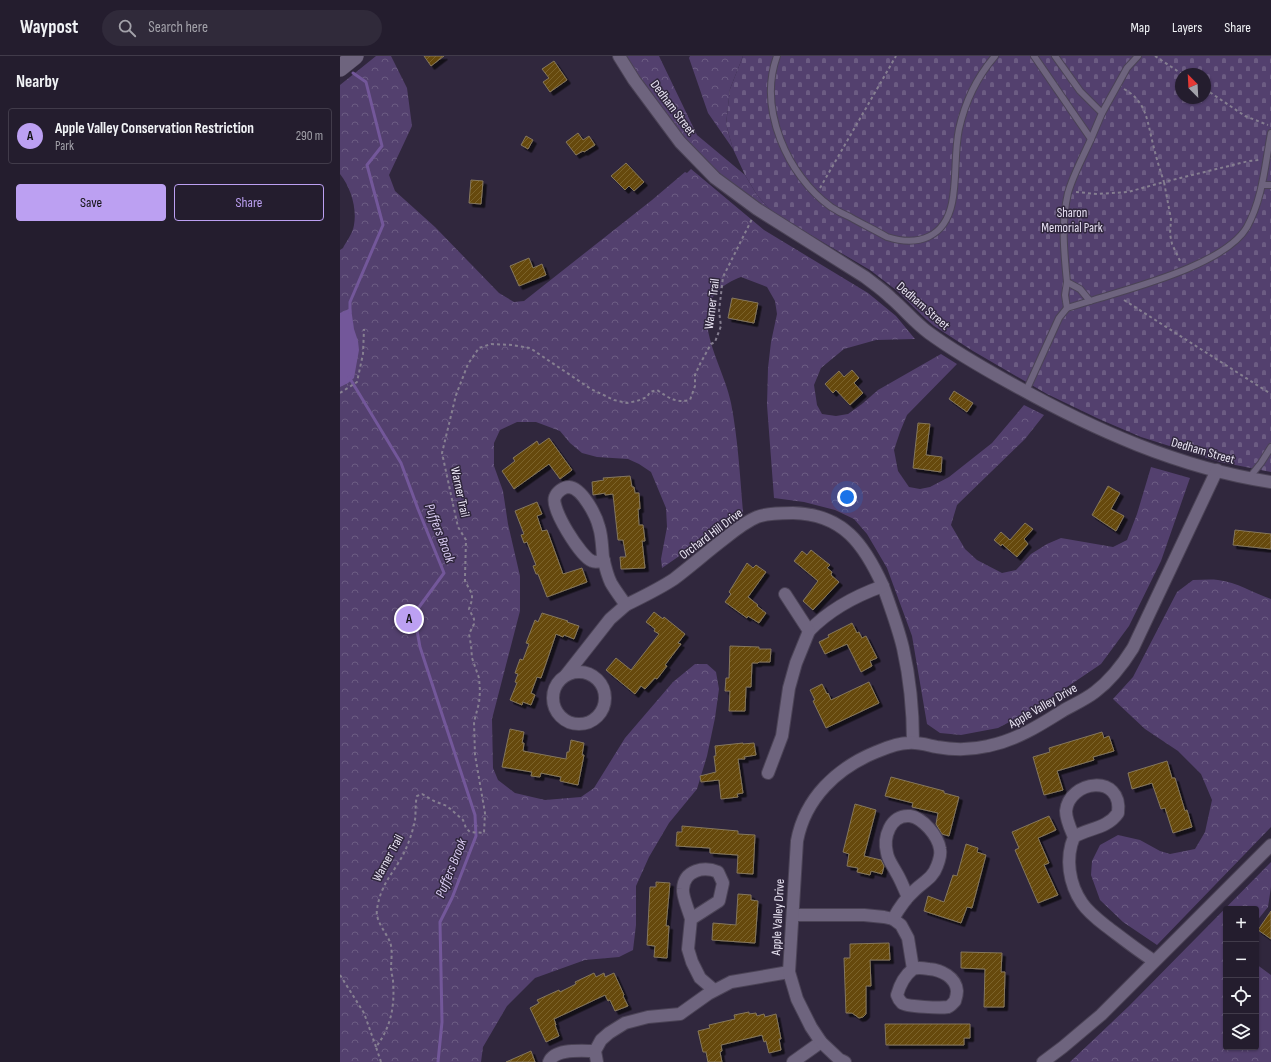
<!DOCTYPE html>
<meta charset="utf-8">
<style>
body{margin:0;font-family:"Sofia Sans Condensed",sans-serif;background:#302a3a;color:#f1f3f6}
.controls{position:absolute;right:12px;bottom:12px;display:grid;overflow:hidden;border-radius:4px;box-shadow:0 1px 3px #0004}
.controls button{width:36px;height:36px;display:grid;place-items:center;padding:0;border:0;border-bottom:1px solid #413b4a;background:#241d2e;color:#f1f3f6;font:20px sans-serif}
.compass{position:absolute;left:835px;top:12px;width:36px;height:36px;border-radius:50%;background:#241d2e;box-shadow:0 1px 3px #0004;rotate:336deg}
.you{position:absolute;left:507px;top:441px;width:14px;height:14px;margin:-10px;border:3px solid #fff;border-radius:50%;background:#1a73e8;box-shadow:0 0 0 6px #1a73e833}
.badge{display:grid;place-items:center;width:26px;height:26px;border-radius:50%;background:#bca0f2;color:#111;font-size:13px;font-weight:700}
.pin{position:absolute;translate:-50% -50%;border:2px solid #fff;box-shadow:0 1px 4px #0006}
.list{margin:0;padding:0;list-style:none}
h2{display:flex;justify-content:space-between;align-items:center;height:52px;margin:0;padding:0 16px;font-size:17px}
h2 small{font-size:13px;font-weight:400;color:#a3a2aa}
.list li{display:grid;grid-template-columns:26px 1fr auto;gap:12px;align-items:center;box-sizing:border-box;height:56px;margin:0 8px 8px;padding:0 8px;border:1px solid #413b4a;border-radius:4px}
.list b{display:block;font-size:15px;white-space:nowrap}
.list p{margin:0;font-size:13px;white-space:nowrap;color:#a3a2aa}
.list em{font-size:13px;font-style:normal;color:#a3a2aa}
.actions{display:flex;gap:8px;padding:12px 16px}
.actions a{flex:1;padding:9px 0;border:1px solid #bca0f2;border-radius:4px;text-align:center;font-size:14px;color:#bca0f2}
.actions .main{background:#bca0f2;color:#111}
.icon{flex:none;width:22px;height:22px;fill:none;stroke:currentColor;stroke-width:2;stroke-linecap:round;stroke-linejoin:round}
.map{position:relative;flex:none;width:931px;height:1006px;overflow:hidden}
header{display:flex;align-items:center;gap:24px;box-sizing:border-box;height:56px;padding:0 20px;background:#241d2e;border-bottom:1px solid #413b4a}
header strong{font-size:19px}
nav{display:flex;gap:22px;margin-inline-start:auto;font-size:14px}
.search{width:280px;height:36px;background:#302a3a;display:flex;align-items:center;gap:10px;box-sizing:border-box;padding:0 14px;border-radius:22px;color:#a3a2aa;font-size:15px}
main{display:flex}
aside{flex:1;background:#241d2e}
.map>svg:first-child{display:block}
</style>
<header>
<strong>Waypost</strong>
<div class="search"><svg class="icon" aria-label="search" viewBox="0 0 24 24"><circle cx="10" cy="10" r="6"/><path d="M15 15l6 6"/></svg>Search here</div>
<nav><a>Map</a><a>Layers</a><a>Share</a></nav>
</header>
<main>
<aside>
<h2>Nearby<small></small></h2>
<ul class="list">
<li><span class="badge">A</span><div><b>Apple Valley Conservation Restriction</b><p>Park</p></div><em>290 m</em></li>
</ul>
<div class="actions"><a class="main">Save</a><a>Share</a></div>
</aside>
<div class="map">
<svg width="931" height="1006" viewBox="0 0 931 1006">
<defs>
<pattern id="forest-crowns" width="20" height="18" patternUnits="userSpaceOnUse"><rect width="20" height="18" fill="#53406e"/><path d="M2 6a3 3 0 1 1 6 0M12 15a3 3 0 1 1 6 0" fill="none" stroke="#6c5c83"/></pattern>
<pattern id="cemetery-stones" width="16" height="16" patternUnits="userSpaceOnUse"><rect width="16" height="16" fill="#53406e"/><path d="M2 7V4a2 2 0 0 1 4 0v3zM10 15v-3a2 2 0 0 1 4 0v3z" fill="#6c5c83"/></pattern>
<pattern id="building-hatch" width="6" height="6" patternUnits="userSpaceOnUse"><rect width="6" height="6" fill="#664907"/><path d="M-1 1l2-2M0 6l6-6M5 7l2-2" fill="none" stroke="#7c632c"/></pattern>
<filter id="shadow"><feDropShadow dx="3.5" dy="3.5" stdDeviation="0" flood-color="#0009"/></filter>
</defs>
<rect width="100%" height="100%" fill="#30273d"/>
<g fill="url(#forest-crowns)">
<path d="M36,0H51L67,32L72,70L49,119L55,135L95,171L159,237L174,246L184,245L312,144L345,116L347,117L351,113L424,174L528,237L556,260L575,283L536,284L504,293L481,312L474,329L477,349L482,358L496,360L508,358L522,348L538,334L601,298L617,308L567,359L560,376L554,394L558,415L569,431L580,433L590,431L609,421L652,387L684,349L704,359L685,383L617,449L611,469L625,493L637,504L662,517L676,514L691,498L707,488L721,482L773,491L787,484L797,458L811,411L850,422L821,505L789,570L761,608L696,652L658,672L621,679L600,677L587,668L572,580L547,512L527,478L514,463L495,454L464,446L434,442L427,349L428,312L431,286L437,258L435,245L427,231L401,221C383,228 369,238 367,259C365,285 386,321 391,347C398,383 400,420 403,456L322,512L321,503L327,471L326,452L311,416L299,408L288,403L257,401L242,397L230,387L220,375L196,366H177L160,374L154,387V410L163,435L168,468L180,520V555L152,663L153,712L158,724L175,737L205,744L241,741L254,732L285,682L333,626L355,608H367L376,616L379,633L375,662L367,700L357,733L329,767L309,801L296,830V869L293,894L279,901L245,904L195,922L167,950L143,991L141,1006H0V194L3,192C6,186 13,177 14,169C17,152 11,132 0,118V29Z"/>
<polygon points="282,0 319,0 357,79 405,119 417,139 433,157 384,125 351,95"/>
<polygon points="350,0 403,0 390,33 386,68 393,93 368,57 349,2"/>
<path d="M853,524C861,524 870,523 878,524C897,526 913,537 931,543V771L817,889L783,866L760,844L751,819L752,805L760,789L778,779L800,784L820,795L830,798L855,793L865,776L872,744L861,718L838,695L805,673L773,643L793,621L837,536Z"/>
<polygon points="931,806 931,831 928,851 916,866 916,853 886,853 886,991 916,991 916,908 931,919 931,1006 730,1006 789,950"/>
</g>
<path fill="url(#cemetery-stones)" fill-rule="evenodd" d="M403,0H931V416L880,406L801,381L759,363L707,338L633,295L594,270L586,263L556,234L530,214L433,157L417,139L405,119L393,93L386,68L390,33ZM841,18H865V42H841Z"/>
<polygon fill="#73579a" points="11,252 14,273 18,285 19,294 14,322 8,327 0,331 0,257"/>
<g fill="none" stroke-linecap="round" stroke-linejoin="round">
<g stroke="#73579a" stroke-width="3">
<polyline points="10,256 10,246 43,169 27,109 42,90 26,26 13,17"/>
<polyline points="9,321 61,407 78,453 104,517 74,558 80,591 135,759 136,780 112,842 100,866 102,966 98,1006"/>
</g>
</g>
<g fill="url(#building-hatch)" stroke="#85775d" filter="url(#shadow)">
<polygon points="84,0 104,0 91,10"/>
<polygon points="214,5 227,24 210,36 203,26 209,22 202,13"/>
<polygon points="238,77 243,84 249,80 255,89 244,96 243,95 236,99 226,86"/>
<polygon points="186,80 193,84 188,93 181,89"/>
<polygon points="286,107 304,126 294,135 289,130 285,134 271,120"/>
<polygon points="131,124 143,125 141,148 129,147"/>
<polygon points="189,202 193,212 202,208 206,219 179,230 170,210"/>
<polygon points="392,242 418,247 414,267 388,262"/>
<polygon points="512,314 519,322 514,327 523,337 510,349 496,334 493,337 485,328 499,315 504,321"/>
<polygon points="614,335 633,347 627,356 609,343"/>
<polygon points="578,367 590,368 586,399 602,401 601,416 573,412"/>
<polygon points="209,382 232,414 220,423 209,408 174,433 162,415 175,405 173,402 197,385 199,389"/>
<polygon points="290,420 292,431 294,431 295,437 299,437 300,453 298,453 299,469 303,469 305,485 302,485 305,512 281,513 280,501 286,501 283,484 278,484 273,438 265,439 265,437 253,439 252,426 264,424 263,422"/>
<polygon points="768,430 780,437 771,453 784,460 776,475 752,459"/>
<polygon points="197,446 202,458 197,460 202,475 207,474 223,518 242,512 247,526 207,541 198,518 196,518 193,510 196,509 187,486 184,487 181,479 184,478 175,455"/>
<polygon points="685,467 693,473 684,483 688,488 677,501 662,488 661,490 654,484 661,476 670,484"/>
<polygon points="895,474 931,478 931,493 893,489"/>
<polygon points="471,494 490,509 487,512 492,516 491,519 499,526 473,554 463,545 478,525 454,505 462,495 467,499"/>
<polygon points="407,507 413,512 416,509 426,516 408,541 418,549 417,550 426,557 419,567 408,560 407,562 385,546 391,538 389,536"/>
<polygon points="314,556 323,563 324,561 345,578 338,587 341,588 325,609 327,610 317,623 315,622 305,633 301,630 295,638 266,614 276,602 291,614 319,578 314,575 315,573 306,566"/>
<polygon points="202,557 228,565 227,566 239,570 234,583 224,579 223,581 216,578 201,622 197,621 191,637 195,639 191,649 183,646 182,649 170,644 177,627 175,626 178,618 175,617 180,603 183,604 189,588 186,587 195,564 198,566"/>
<polygon points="512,567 517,577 519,576 522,582 526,580 537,602 530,605 532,610 521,616 507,588 485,598 479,586 489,581 488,579"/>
<polygon points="390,590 419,591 419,593 431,593 430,606 419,606 418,607 412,607 411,631 406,631 405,655 389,655 390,635 385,635 386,622 389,622"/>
<polygon points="529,626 539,647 486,672 473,645 475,644 470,634 482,628 487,638 488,637 491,644"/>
<polygon points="170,673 184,676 182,687 184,687 183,695 226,703 227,696 229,696 231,684 244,687 242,699 244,699 238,729 220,725 221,721 201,717 200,721 191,720 192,716 162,711"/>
<polygon points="762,676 764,682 769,680 774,695 753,701 754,704 717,715 723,734 704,739 693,701 710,696 709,692"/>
<polygon points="403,687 403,688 414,687 416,699 404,701 405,703 398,703 403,737 397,738 398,741 381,743 379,724 361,726 360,720 376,716 374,700 376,700 375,690"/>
<polygon points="827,705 832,722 835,722 845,755 847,754 852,771 833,777 825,752 821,753 812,727 792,733 788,717"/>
<polygon points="551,721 604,735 604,737 619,741 609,780 602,778 596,768 598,757 572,751 573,747 545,740"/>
<polygon points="515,748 536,754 524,800 541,804 544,810 542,818 531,815 530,819 517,816 518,812 507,810 509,798 503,796"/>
<polygon points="709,760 716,774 698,782 709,807 704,809 718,839 698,847 675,794 679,792 672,776"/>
<polygon points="342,770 398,775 398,778 415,779 413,818 397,817 398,799 370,797 370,792 336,790 337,776 342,776"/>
<polygon points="626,788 638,792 637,796 646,799 632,852 627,851 621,867 584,855 588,840 604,846 613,819 617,820"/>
<polygon points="316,826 330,827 326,870 329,870 327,902 314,901 315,890 307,889 310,831 316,831"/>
<polygon points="398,838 411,839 411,844 418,845 415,887 372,884 373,867 396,869"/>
<polygon points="931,855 931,883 918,874"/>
<polygon points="549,887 550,904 530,904 531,930 526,930 526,958 523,961 519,962 512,957 506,957 504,902 510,902 510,888"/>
<polygon points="621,896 662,897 661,916 665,916 664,951 644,951 645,913 621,912"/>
<polygon points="254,917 256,921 264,917 265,921 274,917 284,939 283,940 288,950 275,955 270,944 268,945 265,939 214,963 216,969 215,969 219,980 206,986 190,952 199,947 197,944 219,934 220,936 236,928 235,926"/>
<polygon points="409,956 409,958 416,957 417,960 424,958 425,961 436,958 441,983 439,983 441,994 429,997 426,985 424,986 422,979 381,989 382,995 380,996 382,1006 368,1006 366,996 363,996 358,975 370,972 369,969 395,963 394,959"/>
<polygon points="545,968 630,968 630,982 624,982 624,989 546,989"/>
<polygon points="191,995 195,1006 166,1006"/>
</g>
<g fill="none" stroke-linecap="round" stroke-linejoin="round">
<g stroke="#4b4356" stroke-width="8">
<g id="lane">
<path d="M437,0C418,53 447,119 491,151C497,155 503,158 510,161C522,168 535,174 547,181C579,191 605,181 612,147C617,123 614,97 619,73C625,46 637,21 655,0"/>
<polyline points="694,0 751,83 762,57 740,35 715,0"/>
<polyline points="762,57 787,12 798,0"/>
<path d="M751,83C743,101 733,119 728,137C721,167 724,196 727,226L740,233L750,245C791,232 885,209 907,171C923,142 925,108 931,77"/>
<polyline points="923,129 931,129"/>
<polyline points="727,226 725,239 727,252 750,245"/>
<polyline points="686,335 719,262 727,252"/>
<polyline points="909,422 921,407 931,391"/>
</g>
</g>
<g stroke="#4b4356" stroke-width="14">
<g id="street">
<path d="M279,0L294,24L340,86L375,122L417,153L525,221C534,228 543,234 551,242C564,253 575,267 589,277C615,296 643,312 672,328C752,373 839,412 931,426"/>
<path d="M543,530C550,550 558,571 563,592C570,623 573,655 573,686"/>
<path d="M286,549C302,541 319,533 334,523C351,510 367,496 384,483C394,475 405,466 417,461C427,457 441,457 453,457C503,458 524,488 543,530C515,540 489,554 469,575"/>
<circle cx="239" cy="642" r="26"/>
<path d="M226,619L270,563L286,549C281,542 275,534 271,527C267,519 265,510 263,501C262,491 262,480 259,471C256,459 242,432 229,431C223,431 217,436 215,441C210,452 241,501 252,505C256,507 260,505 264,504"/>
<polyline points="428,717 442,680 449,632 456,607 469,575 445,538"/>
<path d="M734,781C731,774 726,764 726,755C729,724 783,717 778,757C767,773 748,772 734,781C725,802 729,828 742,847C748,856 757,863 766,870C782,882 797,894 814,905"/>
<path d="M453,859H524L544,861L553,863L561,869L568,882L573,913C564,920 560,928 557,939C558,942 560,945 562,947C567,951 601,952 608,951C611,950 613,947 615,945C616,942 617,938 617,935C616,921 601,914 589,913C583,912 578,911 573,913"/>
<path d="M351,863C349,855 342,840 343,833C344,814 364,810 378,816L383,827L379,845L351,863L348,893L352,906L360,922L374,934"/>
<path d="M553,863C559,852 565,843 575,834C583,826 593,822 597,810C599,805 601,798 600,793C598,780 583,762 570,760C550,758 543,782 547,797C548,804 553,810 556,816C561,824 564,833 568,841"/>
<path d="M209,1006C215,992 242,995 255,995"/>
<polyline points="257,1006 255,995 261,984 269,977 285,967 308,961 340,958 368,938 391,926 449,916"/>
<polyline points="453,1006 481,986"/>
<path d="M505,1006L499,1003L481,986L471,971L457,943L449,916L457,785C465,742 497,712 536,696C546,692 557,687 568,687C578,686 587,689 597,691C614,694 631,694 648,690C677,684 700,669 724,654C735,648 746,643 755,636C771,624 783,608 793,592L877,414"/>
<polyline points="703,1006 723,991 761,959 931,789"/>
</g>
</g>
<g stroke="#4b4356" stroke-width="18">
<polyline id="secondary" points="0,12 15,0"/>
</g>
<g stroke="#867f91" stroke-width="2" stroke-dasharray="3 3" stroke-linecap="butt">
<polyline points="815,0 842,18"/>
<path d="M784,33C807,46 807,65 813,88C816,101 820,114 824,126L909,105L919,104"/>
<polyline points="865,33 905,60 928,69"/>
<polyline points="480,132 556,0"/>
<polyline points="736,136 757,138 788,136 824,126 831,163 830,178 832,188 841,207"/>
<polyline points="784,244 931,338"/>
<polyline points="0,337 17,326 23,298 24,273"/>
<polyline points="0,919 24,957 36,991"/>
<path d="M41,1006L36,991C51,971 55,950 53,925C53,921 51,917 51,913C51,905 53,894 50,886C46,876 35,865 37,853C41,828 52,819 63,799C68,789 73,775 75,764C76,756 75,748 77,740L82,738L94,745L107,750L123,764L126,772L130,776L144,777L145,757L135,699L134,666L139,647L140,635L139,622L132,602L131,589L129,578L134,568V563L129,553L132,544V538L125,525V520L126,484L118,471L116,462L102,397L116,339L128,308L139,292L151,288L172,289L190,292L251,333L274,344L287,347L297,345L307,341L310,336L317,334C329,342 335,347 350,344L355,330V319L360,308L371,288L375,286L381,270L379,255L383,221L412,163"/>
</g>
<use href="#lane" stroke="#6e647e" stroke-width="6"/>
<use href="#street" stroke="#6e647e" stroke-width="12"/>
<use href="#secondary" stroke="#6e647e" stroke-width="17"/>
</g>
<g text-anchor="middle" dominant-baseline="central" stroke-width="3" stroke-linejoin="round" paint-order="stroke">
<g font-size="13" fill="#ebe6f5" stroke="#30273d">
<text transform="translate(333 52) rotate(53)">Dedham Street</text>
<text transform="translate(372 248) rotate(-83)">Warner Trail</text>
<text transform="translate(583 250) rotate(41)">Dedham Street</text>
<text transform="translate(863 395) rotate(16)">Dedham Street</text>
<text transform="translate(120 436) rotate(78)">Warner Trail</text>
<text transform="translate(371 478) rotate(-37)">Orchard Hill Drive</text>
<text transform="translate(703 650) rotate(-30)">Apple Valley Drive</text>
<text transform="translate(48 802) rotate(-62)">Warner Trail</text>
<text transform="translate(438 861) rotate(-87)">Apple Valley Drive</text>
</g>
<g font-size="13" fill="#e7e0f3" stroke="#30273d">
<text x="732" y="157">Sharon<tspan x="732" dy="15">Memorial Park</tspan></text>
</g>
<g font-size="14" font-style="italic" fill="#dccef5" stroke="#30273d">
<text transform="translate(100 477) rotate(69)">Puffers Brook</text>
<text transform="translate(111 812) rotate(-68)">Puffers Brook</text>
</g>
</g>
</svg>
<div class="controls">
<button>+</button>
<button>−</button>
<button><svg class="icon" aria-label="locate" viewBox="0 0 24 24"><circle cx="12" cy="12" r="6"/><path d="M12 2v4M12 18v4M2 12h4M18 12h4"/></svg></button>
<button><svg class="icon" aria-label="layers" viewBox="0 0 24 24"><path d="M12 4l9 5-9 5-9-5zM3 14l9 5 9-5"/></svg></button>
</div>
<svg class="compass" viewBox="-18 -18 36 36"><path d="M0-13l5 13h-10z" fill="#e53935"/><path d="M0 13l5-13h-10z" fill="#a3a2aa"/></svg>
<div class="you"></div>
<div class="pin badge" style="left:69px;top:563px">A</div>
</div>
</main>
